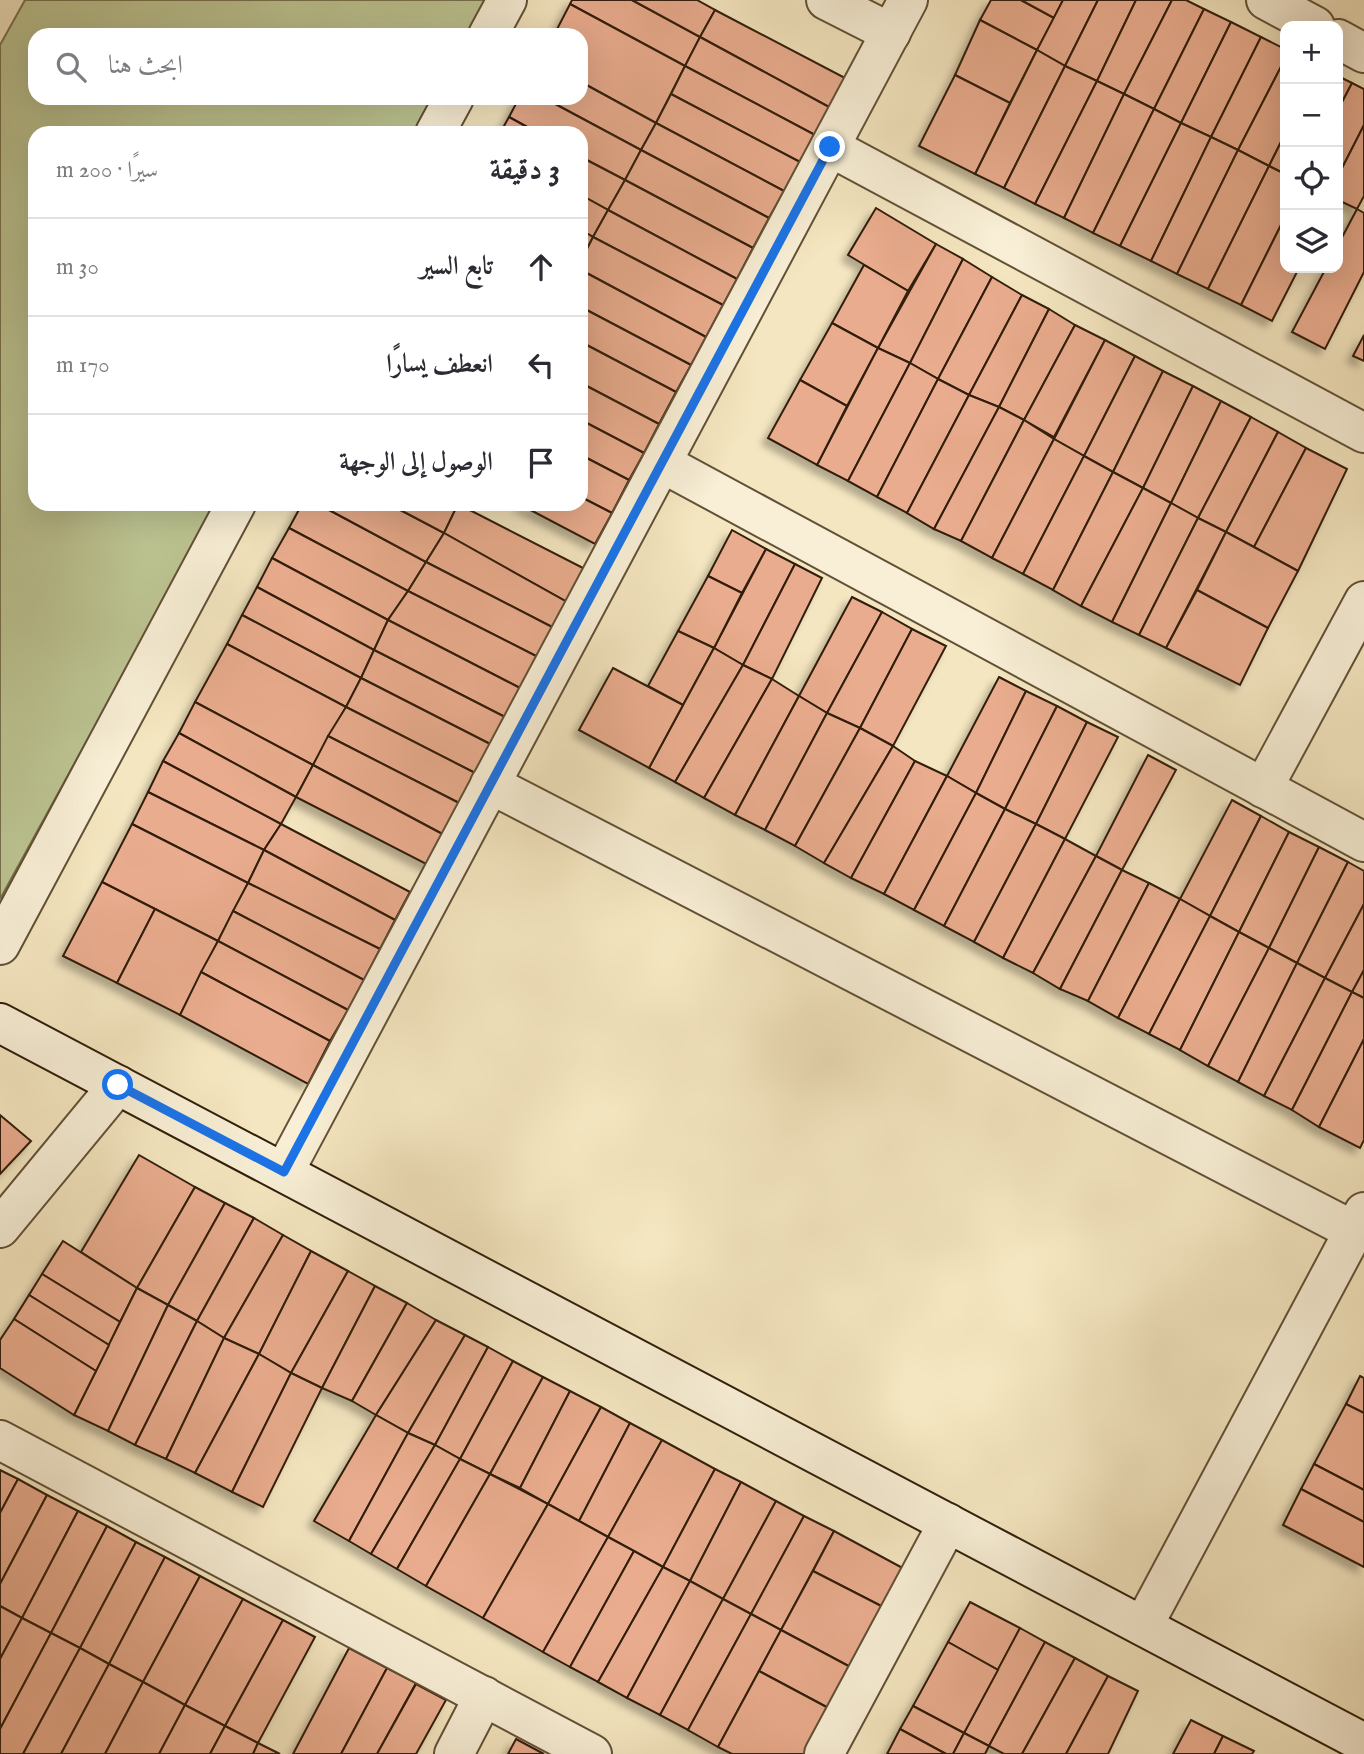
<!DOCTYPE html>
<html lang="ar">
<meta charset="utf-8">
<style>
body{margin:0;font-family:"IM FELL English",Amiri,serif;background:#f7f7f7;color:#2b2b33;direction:rtl}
.controls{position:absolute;right:21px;top:21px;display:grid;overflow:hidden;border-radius:14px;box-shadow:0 7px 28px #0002}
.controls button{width:63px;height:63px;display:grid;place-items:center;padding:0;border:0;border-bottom:2px solid #e1e1e2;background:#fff;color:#2b2b33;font:35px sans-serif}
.stop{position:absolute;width:21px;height:21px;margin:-16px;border:5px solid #1a73e8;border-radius:50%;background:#fff}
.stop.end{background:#1a73e8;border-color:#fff;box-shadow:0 2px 7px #0008}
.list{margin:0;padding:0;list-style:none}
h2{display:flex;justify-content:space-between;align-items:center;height:91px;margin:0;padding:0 28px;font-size:30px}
h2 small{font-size:23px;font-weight:400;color:#7c7c81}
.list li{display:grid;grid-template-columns:46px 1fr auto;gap:21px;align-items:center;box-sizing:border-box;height:98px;padding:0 28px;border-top:2px solid #e1e1e2}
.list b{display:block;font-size:26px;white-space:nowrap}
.list em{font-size:23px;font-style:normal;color:#7c7c81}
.icon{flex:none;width:38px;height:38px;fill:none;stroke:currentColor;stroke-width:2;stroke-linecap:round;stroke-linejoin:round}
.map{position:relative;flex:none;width:1364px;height:1754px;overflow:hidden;direction:ltr}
.search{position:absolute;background:#fff;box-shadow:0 7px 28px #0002;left:28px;top:28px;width:560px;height:77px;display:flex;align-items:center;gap:18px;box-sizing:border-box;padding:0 24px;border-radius:21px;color:#7c7c81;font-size:26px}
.panel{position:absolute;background:#fff;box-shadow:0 7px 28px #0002;left:28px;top:126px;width:560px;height:385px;border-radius:21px;direction:rtl}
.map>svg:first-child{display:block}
</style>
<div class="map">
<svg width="1364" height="1754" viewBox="0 0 1364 1754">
<defs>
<filter id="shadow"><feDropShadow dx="-6" dy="6" stdDeviation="3.5" flood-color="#0004"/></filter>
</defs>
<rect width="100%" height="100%" fill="#f4e6c0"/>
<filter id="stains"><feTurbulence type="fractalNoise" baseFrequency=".00286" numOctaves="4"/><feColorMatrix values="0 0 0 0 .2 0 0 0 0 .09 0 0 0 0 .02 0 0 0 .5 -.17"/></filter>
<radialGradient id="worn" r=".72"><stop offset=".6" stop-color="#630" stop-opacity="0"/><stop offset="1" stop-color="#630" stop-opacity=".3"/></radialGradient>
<polygon fill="#bcc492" stroke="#76714d" stroke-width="2" points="25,0 494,0 474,35 35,35 35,98 440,98 421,133 35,133 35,504 217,504 0,899 0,45"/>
<g fill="#e9ac8e" stroke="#311e08" stroke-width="2" filter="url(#shadow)">
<polygon points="572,0 632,0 700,37 685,66 570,4"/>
<polygon points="632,0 697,0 715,10 700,37"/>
<polygon points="991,0 1021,0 1054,18 1037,50 980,20"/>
<polygon points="1021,0 1063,0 1054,18"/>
<polygon points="1063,0 1098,0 1065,66 1037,50"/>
<polygon points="1098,0 1136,0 1097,81 1065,66"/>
<polygon points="1136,0 1172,0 1124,94 1097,81"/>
<polygon points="1172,0 1186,0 1204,9 1154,109 1124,94"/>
<polygon points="570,4 685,66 656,123 581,82 581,35 554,35"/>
<polygon points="1204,9 1231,22 1181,123 1154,109"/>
<polygon points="715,10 845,78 829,107 700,37"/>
<polygon points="980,20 1037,50 1010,103 955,75"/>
<polygon points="1231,22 1261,37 1211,137 1181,123"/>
<polygon points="700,37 829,107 815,135 685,66"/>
<polygon points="1261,37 1285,49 1285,59 1238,150 1211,137"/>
<polygon points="1037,50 1065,66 1004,188 975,174"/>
<polygon points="1285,59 1285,134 1269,166 1238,150"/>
<polygon points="685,66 815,135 800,162 671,94"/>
<polygon points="1065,66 1097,81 1035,204 1004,188"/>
<polygon points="955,75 1010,103 975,174 919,146"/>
<polygon points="1338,76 1352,83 1338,110"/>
<polygon points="1097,81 1124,94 1064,218 1035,204"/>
<polygon points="581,82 656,123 641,150 544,98 581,98"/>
<polygon points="1352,83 1364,89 1364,125 1338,176 1338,110"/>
<polygon points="671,94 800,162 784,191 656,123"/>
<polygon points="1124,94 1154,109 1093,233 1064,218"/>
<polygon points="519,98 544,98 641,150 625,180 581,157 581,133 538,133 509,117"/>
<polygon points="1154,109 1181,123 1120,246 1093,233"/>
<polygon points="509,117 538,133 500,133"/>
<polygon points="656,123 784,191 769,218 641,150"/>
<polygon points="1181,123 1211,137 1151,261 1120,246"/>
<polygon points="1364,125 1364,196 1357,209 1338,200 1338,176"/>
<polygon points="1285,134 1285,174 1269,166"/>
<polygon points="1211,137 1238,150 1177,274 1151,261"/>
<polygon points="641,150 769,218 753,248 625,180"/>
<polygon points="1238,150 1269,166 1208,289 1177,274"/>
<polygon points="581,157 625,180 608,210 581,195"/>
<polygon points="1269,166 1285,174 1285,217 1241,305 1208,289"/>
<polygon points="625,180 753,248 737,279 608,210"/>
<polygon points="581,195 608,210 593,237 581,230"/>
<polygon points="876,208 936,244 908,291 848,255"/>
<polygon points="1357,209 1364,213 1364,272 1325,349 1292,332 1326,268 1338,268 1338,245"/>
<polygon points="608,210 737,279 723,305 593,237"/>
<polygon points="1285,217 1285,268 1299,268 1272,321 1241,305"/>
<polygon points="581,230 593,237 581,261"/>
<polygon points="593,237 723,305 706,337 581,270 581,261"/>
<polygon points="936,244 963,259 910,363 878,348"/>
<polygon points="963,259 992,277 938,379 910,363"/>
<polygon points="864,265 908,291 878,348 832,323"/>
<polygon points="581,270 706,337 691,365 581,307"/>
<polygon points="992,277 1022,295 969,395 938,379"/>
<polygon points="1022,295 1049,309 999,407 969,395"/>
<polygon points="581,307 691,365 676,392 581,342"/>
<polygon points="1049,309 1075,325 1024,420 999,407"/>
<polygon points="832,323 878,348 847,406 800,380"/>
<polygon points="1075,325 1105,340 1054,437 1024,420"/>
<polygon points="1364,335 1364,361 1353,356"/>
<polygon points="1105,340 1135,356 1084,456 1054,439"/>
<polygon points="581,342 676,392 659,424 581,383"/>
<polygon points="878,348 910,363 848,481 817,465"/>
<polygon points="1135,356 1163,371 1113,472 1084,456"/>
<polygon points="910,363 938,379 877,497 848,481"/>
<polygon points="1163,371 1193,386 1143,488 1113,472"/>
<polygon points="938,379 969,395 907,513 877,497"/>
<polygon points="800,380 847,406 817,465 768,438"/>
<polygon points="581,383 659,424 644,453 581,420"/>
<polygon points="1193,386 1221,401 1171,503 1143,488"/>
<polygon points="969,395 999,407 934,529 907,513"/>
<polygon points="1221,401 1251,417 1198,518 1171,503"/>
<polygon points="999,407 1024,420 961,541 934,529"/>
<polygon points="1251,417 1278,432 1226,532 1198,518"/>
<polygon points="581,420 644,453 629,480 581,455"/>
<polygon points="1024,420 1054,439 992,558 961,541"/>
<polygon points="1278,432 1306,448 1254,547 1226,532"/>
<polygon points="1054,439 1084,456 1023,574 992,558"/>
<polygon points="1306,448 1347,469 1298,571 1254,547"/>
<polygon points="581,455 629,480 612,513 581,497"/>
<polygon points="1084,456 1113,472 1053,590 1023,574"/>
<polygon points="1113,472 1143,488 1081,606 1053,590"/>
<polygon points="1143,488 1171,503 1112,622 1081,606"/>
<polygon points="581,497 612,513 595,544 519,504 581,504"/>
<polygon points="1171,503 1198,518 1139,635 1112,622"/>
<polygon points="302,504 318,504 426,562 408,591 289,528"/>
<polygon points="318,504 389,504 444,533 426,562"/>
<polygon points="389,504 458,504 444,533"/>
<polygon points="458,504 585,569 567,602 444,533"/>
<polygon points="1198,518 1226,532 1166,648 1139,635"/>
<polygon points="289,528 408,591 388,620 272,558"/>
<polygon points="732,530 766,549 742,593 708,576"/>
<polygon points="1226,532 1298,571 1268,628 1197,590"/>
<polygon points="444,533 567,602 554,628 426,562"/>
<polygon points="766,549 795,564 743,665 714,648"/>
<polygon points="272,558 388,620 374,650 257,587"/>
<polygon points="426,562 554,628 538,657 408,591"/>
<polygon points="795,564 822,578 772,679 743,665"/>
<polygon points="708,576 742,593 714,648 678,631"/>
<polygon points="257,587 374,650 361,678 242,615"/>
<polygon points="1197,590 1268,628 1240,685 1166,648"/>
<polygon points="408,591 538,657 522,689 388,620"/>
<polygon points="852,597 882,612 827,713 799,696"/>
<polygon points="882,612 912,629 860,728 827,713"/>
<polygon points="242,615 361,678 346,707 227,644"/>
<polygon points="388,620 522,689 507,718 374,650"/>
<polygon points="912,629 946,646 893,746 860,728"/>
<polygon points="678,631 714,648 683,705 648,686"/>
<polygon points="227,644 346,707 313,765 195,702"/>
<polygon points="714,648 743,665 675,782 649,768"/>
<polygon points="374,650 507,718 496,747 361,678"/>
<polygon points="743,665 772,679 704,798 675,782"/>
<polygon points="613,668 683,705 649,768 579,730"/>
<polygon points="999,677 1026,691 976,793 947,776"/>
<polygon points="361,678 496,747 481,776 346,707"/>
<polygon points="772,679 799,696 735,815 704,798"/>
<polygon points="1026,691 1057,706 1005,809 976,793"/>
<polygon points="799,696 827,713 765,830 735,815"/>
<polygon points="195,702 313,765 296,797 179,733"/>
<polygon points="1057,706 1087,722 1036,824 1005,809"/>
<polygon points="346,707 481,776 465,806 328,736"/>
<polygon points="827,713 860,728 795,846 765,830"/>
<polygon points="1087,722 1118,737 1065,839 1036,824"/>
<polygon points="860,728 893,746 824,863 795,846"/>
<polygon points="179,733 296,797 281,824 163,761"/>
<polygon points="328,736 465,806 448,837 313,765"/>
<polygon points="893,746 915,761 851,878 824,863"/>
<polygon points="1148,755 1176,770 1122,870 1096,856"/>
<polygon points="163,761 281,824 264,850 148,792"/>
<polygon points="915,761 947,776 884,894 851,878"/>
<polygon points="313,765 448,837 432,867 296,797"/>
<polygon points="947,776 976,793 914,910 884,894"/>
<polygon points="148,792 264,850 248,883 132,824"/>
<polygon points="976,793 1005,809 944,926 914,910"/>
<polygon points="1232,800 1261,816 1210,916 1180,899"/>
<polygon points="1005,809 1036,824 974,942 944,926"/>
<polygon points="1261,816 1289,832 1239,932 1210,916"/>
<polygon points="132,824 248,883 218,941 102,882"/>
<polygon points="281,824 410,892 395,920 264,850"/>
<polygon points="1036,824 1065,839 1003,958 974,942"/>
<polygon points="1289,832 1319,847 1269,948 1239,932"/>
<polygon points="1065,839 1096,856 1033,973 1003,958"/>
<polygon points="1319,847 1348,862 1297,963 1269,948"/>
<polygon points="264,850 395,920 380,949 248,883"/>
<polygon points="1096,856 1122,870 1060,989 1033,973"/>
<polygon points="1348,862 1364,871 1364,904 1325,978 1297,963"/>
<polygon points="1122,870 1149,883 1088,1001 1060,989"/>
<polygon points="102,882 155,909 117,983 63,956"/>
<polygon points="248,883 380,949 364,980 233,911"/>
<polygon points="1149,883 1180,899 1118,1018 1088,1001"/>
<polygon points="1180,899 1210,916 1149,1034 1118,1018"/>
<polygon points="1364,904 1364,970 1352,992 1325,978"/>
<polygon points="155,909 218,941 180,1015 117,983"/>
<polygon points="233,911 364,980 348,1010 218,941"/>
<polygon points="1210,916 1239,932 1180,1050 1149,1034"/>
<polygon points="1239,932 1269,948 1208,1066 1180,1050"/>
<polygon points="218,941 348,1010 330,1041 201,972"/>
<polygon points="1269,948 1297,963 1238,1082 1208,1066"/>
<polygon points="1297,963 1325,978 1264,1096 1238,1082"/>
<polygon points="1364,970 1364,998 1352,992"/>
<polygon points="201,972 330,1041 308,1084 180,1015"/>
<polygon points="1325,978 1352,992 1292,1110 1264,1096"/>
<polygon points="1352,992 1364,998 1364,1039 1319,1127 1292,1110"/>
<polygon points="1364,1039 1364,1140 1360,1148 1319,1127"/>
<polygon points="0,1115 31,1141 0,1174"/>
<polygon points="139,1155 195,1187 137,1288 81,1252"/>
<polygon points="195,1187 225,1203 168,1305 137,1288"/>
<polygon points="225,1203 254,1218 197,1321 168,1305"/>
<polygon points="254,1218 283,1235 224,1338 197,1321"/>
<polygon points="283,1235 311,1251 259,1354 224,1338"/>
<polygon points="63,1241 137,1288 120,1322 42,1274"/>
<polygon points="311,1251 348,1271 291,1373 259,1354"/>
<polygon points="348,1271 375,1286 322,1388 291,1373"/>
<polygon points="42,1274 120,1322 109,1345 29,1295"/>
<polygon points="375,1286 407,1303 352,1401 322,1388"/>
<polygon points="137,1288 168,1305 108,1431 74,1415"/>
<polygon points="29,1295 109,1345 96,1371 14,1319"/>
<polygon points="407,1303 436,1320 376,1415 352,1401"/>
<polygon points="168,1305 197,1321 135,1445 108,1431"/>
<polygon points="14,1319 96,1371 74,1415 0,1368 0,1340"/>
<polygon points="436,1320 465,1335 408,1433 376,1415"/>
<polygon points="197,1321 224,1338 166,1459 135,1445"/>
<polygon points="465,1335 488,1347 435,1445 408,1433"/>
<polygon points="224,1338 259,1354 195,1473 166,1459"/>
<polygon points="488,1347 513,1361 460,1459 435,1445"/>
<polygon points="259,1354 291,1373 232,1492 195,1473"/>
<polygon points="513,1361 543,1377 490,1474 460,1459"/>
<polygon points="291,1373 322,1388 263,1507 232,1492"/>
<polygon points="1360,1376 1364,1378 1364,1413 1346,1404"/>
<polygon points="543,1377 570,1391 520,1488 490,1474"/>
<polygon points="570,1391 601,1407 548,1504 520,1488"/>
<polygon points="1346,1404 1364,1413 1364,1490 1314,1464"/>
<polygon points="601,1407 630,1423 579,1521 548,1504"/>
<polygon points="376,1415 408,1433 349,1541 314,1521"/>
<polygon points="630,1423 662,1440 608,1537 579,1521"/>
<polygon points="408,1433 435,1445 371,1554 349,1541"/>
<polygon points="662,1440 715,1469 663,1567 608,1537"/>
<polygon points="435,1445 460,1459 397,1569 371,1554"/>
<polygon points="460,1459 490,1474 426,1586 397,1569"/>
<polygon points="1314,1464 1364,1490 1364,1522 1301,1489"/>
<polygon points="715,1469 741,1482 690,1581 663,1567"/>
<polygon points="0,1470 18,1479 0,1513"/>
<polygon points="490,1474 548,1504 483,1618 426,1586"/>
<polygon points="18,1479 47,1495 0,1584 0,1513"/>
<polygon points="741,1482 776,1501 723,1599 690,1581"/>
<polygon points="1301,1489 1364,1522 1364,1567 1283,1525"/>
<polygon points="47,1495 78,1511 22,1618 0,1606 0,1584"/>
<polygon points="776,1501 804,1516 751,1614 723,1599"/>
<polygon points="548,1504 608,1537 543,1652 483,1618"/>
<polygon points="78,1511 107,1526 51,1633 22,1618"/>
<polygon points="804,1516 834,1531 781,1630 751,1614"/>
<polygon points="107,1526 136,1542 80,1648 51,1633"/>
<polygon points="834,1531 910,1572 889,1610 813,1571"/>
<polygon points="608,1537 634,1551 570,1667 543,1652"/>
<polygon points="136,1542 165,1557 109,1664 80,1648"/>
<polygon points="634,1551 663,1567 598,1682 570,1667"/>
<polygon points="165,1557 200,1576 143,1682 109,1664"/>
<polygon points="663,1567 690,1581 627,1698 598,1682"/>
<polygon points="813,1571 889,1610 856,1670 781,1630"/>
<polygon points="200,1576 243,1599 185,1705 143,1682"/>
<polygon points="690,1581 723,1599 660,1715 627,1698"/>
<polygon points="243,1599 283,1620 225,1726 185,1705"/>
<polygon points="723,1599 751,1614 688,1730 660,1715"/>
<polygon points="970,1602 1020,1628 998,1670 948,1642"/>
<polygon points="0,1606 22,1618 0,1659"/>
<polygon points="751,1614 781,1630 718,1747 688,1730"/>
<polygon points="22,1618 51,1633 0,1729 0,1659"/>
<polygon points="283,1620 315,1637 258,1743 225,1726"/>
<polygon points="1020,1628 1045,1642 989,1746 964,1733"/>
<polygon points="781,1630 856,1670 834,1711 759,1671"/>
<polygon points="51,1633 80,1648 23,1754 0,1754 0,1729"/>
<polygon points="948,1642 998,1670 964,1733 913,1706"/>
<polygon points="1045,1642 1075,1658 1022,1754 1004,1754 989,1746"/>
<polygon points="80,1648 109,1664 61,1754 23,1754"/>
<polygon points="349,1648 387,1668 341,1754 293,1754"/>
<polygon points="1075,1658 1108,1676 1066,1754 1022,1754"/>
<polygon points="109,1664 143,1682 105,1754 61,1754"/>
<polygon points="387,1668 416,1683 377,1754 341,1754"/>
<polygon points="759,1671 834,1711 811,1754 732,1754 718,1747"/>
<polygon points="1108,1676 1138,1691 1108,1754 1066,1754"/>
<polygon points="143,1682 185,1705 159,1754 105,1754"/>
<polygon points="416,1684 446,1700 416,1754 377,1754"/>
<polygon points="185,1705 225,1726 210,1754 159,1754"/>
<polygon points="913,1706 964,1733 953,1754 946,1754 900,1729"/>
<polygon points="1191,1720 1223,1736 1214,1754 1173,1754"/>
<polygon points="225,1726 258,1743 253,1754 210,1754"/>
<polygon points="900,1729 946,1754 887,1754"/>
<polygon points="964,1733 989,1746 985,1754 953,1754"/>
<polygon points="1223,1736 1254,1751 1252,1754 1214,1754"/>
<polygon points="516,1739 544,1754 508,1754"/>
<polygon points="258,1743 280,1754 253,1754"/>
</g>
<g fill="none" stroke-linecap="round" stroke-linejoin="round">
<g stroke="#625036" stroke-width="42">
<g id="street">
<polyline points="826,0 891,33"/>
<polyline points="1266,0 1315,26"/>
<polyline points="488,35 507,0"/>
<polyline points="1338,39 1364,53"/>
<polyline points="435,133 454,98"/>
<polyline points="830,147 1364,433"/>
<polyline points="662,463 1364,842"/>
<polyline points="490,784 1354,1231"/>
<polyline points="1263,788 1364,601"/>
<polyline points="0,945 236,504"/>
<polyline points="284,1172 908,0"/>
<polyline points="0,1228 118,1085"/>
<polyline points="0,1440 592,1754"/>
<polyline points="1143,1626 1364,1212"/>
<polyline points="454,1754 484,1696"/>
<polyline points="824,1754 948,1523"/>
</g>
</g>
<g stroke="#311e08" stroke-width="42">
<polyline id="secondary" points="0,1023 1364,1743"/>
</g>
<use href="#street" stroke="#f8efd6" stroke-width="38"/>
<use href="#secondary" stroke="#f8efd6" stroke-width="38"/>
</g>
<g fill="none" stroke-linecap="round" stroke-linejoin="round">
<polyline stroke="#1a73e8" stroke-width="9" points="118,1085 284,1172 830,147"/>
</g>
<rect width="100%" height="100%" filter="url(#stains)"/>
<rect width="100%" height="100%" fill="url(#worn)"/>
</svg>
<div class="controls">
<button>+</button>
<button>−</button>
<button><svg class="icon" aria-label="locate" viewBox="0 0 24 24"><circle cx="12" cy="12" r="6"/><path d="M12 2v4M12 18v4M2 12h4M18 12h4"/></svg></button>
<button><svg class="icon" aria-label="layers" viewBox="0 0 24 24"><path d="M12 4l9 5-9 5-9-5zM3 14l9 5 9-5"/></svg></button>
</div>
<div class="stop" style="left:118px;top:1085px"></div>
<div class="stop end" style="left:830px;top:147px"></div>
<div class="search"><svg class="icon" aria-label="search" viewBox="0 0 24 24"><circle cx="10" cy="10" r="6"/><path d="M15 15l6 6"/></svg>ابحث هنا</div>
<section class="panel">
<h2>3 دقيقة<small>سيرًا · 200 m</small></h2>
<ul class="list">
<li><svg class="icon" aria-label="ahead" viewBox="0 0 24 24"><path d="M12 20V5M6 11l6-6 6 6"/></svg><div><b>تابع السير</b></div><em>30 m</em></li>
<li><svg class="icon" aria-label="left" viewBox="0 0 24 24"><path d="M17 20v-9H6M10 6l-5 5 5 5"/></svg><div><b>انعطف يسارًا</b></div><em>170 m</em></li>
<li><svg class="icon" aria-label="arrive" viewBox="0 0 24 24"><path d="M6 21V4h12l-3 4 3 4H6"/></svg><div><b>الوصول إلى الوجهة</b></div></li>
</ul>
</section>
</div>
